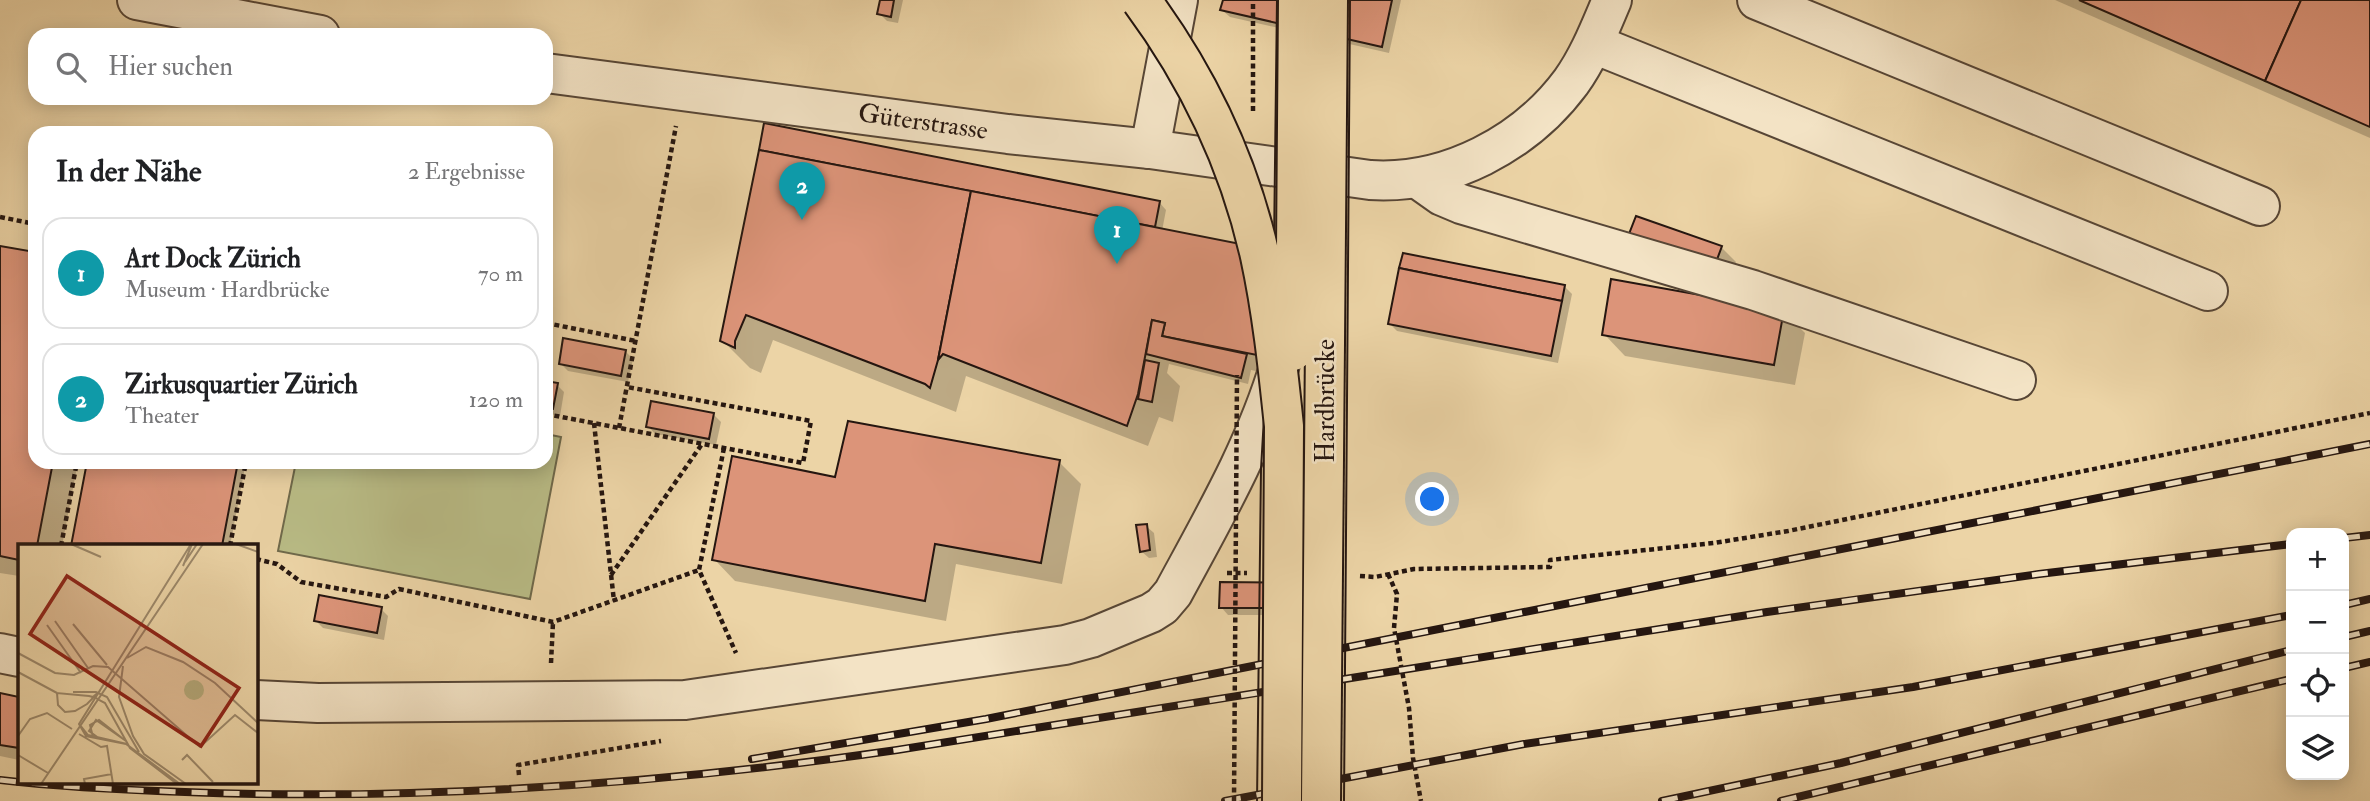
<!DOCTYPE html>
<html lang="de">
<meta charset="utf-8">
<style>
body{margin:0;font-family:"IM FELL Double Pica",serif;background:#f2f2f2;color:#202124}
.controls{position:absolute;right:21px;bottom:21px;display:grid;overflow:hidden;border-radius:14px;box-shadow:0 4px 18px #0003}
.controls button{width:63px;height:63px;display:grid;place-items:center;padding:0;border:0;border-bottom:2px solid #e0e0e0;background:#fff;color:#202124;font:35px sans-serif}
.you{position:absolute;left:1433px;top:500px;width:24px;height:24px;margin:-18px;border:5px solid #fff;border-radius:50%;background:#1a73e8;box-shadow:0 0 0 10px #1a73e833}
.badge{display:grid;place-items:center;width:46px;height:46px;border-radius:50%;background:#8f2418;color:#fff;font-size:23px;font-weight:700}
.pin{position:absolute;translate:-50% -58px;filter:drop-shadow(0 2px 4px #0008)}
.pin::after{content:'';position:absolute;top:37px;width:24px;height:21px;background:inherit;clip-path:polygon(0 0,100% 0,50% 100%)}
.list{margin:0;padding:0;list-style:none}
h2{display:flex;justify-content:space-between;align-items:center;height:91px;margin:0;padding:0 28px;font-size:30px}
h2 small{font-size:23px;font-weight:400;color:#757577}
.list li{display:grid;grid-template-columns:46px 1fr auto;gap:21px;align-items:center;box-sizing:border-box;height:112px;margin:0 14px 14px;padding:0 14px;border:2px solid #e0e0e0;border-radius:21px}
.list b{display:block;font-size:26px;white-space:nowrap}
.list p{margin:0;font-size:23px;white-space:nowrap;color:#757577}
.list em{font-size:23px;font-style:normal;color:#757577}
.icon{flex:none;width:38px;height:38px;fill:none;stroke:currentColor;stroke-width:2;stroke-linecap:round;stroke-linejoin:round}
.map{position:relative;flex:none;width:2370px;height:801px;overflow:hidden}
.search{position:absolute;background:#fff;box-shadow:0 4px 18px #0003;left:28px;top:28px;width:525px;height:77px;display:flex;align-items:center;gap:18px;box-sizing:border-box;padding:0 24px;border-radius:21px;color:#757577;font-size:26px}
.panel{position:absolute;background:#fff;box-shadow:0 4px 18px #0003;left:28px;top:126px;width:525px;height:343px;border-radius:21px}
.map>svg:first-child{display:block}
</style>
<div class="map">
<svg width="2370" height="801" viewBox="0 0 2370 801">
<rect width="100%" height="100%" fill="#ecd4a6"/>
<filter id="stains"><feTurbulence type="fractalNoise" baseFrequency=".00286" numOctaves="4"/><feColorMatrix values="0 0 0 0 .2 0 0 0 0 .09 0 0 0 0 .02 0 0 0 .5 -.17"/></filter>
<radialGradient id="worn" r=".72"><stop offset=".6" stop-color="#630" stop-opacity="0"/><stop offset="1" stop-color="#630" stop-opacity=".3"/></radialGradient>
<polygon fill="#b9bc86" stroke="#6f694b" stroke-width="2" points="546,434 561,437 530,599 278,551 296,462 546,462"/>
<g fill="#0003">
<polygon points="882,0 903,0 898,23 887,21 879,13"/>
<polygon points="1224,0 1401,0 1389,53 1230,17 1222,10"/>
<polygon points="2055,0 2370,0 2370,138"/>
<polygon points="766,125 1159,202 1166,210 1162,231 1292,379 1251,370 1248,384 1169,364 1167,373 1180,386 1173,422 1159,417 1148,446 966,376 956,412 773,340 761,373 750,368 723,341"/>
<polygon points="1631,234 1721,247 1736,262 1730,278"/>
<polygon points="0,248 35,254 35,462 78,462 62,546 19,546 19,576 0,573"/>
<polygon points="1564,286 1572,294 1558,363 1397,331 1390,324"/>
<polygon points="1783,311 1805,333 1795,385 1625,356 1604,334"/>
<polygon points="625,351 633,359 628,382 568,371 561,364"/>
<polygon points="546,383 557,385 564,392 560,416 546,413"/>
<polygon points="713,414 721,422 716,445 655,434 648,426"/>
<polygon points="89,462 246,462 230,546 73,546"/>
<polygon points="1059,462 1081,484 1062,584 956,564 946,621 735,581 714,559 836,479"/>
<polygon points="1146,526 1154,533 1157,557 1149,558 1141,551"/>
<polygon points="1221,584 1330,625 1290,625 1282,615 1228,615 1221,607"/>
<polygon points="381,609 388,616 384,640 323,628 316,621"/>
<polygon points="0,695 19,698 19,760 0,756"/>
</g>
<g fill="#dc9479" stroke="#251610" stroke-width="2">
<polygon points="880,0 894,0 891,17 877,14"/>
<polygon points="1223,0 1392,0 1382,47 1220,10"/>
<polygon points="2079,0 2301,0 2265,81"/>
<polygon points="2301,0 2370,0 2370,127 2265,81"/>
<polygon points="764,123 1160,201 1155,227 759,150"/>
<polygon points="759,150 971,191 938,360 930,388 925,384 746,315 735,341 735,348 720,341"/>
<polygon points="971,191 1271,250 1272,358 1162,336 1165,323 1152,320 1138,394 1127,426 943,354 938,360"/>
<polygon points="1636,216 1722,246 1715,265 1629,234"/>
<polygon points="0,246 35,252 35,462 53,462 37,546 19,546 19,560 0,556"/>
<polygon points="1403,253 1565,285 1562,301 1399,268"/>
<polygon points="1399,268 1562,301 1551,356 1388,324"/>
<polygon points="1611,279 1784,310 1774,365 1602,335"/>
<polygon points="1152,320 1165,323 1162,336 1247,354 1241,378 1146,354"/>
<polygon points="563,338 626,350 621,376 559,364"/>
<polygon points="1145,360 1159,363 1152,402 1138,399"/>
<polygon points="546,381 558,383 553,409 546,408"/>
<polygon points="651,401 714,413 709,439 646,427"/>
<polygon points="848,421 1060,460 1041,563 935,544 925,601 712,560 732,456 835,477"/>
<polygon points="87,462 238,462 222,546 71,546"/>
<polygon points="1147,524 1150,550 1140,552 1136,525"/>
<polygon points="1220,582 1324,583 1324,618 1281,618 1280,608 1219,608"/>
<polygon points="319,595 382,607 377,633 314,621"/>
<polygon points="0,693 19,697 19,748 0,745"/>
</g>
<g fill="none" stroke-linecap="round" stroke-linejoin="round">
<g stroke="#574636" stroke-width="42">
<g id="minor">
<polyline points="137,0 320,35"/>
<polyline points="1757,0 2260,206"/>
<polyline points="1594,44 2208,291"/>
<path d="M546,73L1008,134L1150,149L1370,180C1447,185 1525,144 1571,82C1589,57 1600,28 1612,0"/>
<polyline points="1150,149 1178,0"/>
<polyline points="1418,179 1442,196 1461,204 1753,290 2016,380"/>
<polyline points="0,653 19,657"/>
<path d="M256,700L318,703L685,700L1065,645L1091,638L1151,613L1162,606L1173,593C1213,519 1256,445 1280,364"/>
</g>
</g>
<g stroke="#251610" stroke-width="4.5" stroke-dasharray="5 3.5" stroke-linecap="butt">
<polyline points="1253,111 1253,0"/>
<polyline points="0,217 35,224"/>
<polyline points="546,323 636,341"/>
<polyline points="546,414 803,463 811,421 627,387"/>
<polyline points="594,423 614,601"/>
<polyline points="619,428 676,126"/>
<polyline points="724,448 699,570 736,653"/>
<polyline points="61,546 77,462"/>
<polyline points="230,546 246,462"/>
<polyline points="256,559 277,564 301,582 386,597 399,589 553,622 699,570"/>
<polyline points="1227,573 1247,573"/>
<polyline points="1388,574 1397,594 1394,628 1409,708 1413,758 1421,801"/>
<polyline points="611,575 702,444"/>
<polyline points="1360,576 1375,577 1414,569 1550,567 1550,560 1714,543 1788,531 2370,413"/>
<polyline points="551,663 553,622"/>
<polyline points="519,775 518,765 661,741"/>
</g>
<use href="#minor" stroke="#f3e3c5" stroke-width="38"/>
<g stroke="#251610" stroke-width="2">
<polyline points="1257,801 1261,469 1274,245 1277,0"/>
<polyline points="1344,801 1350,0"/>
</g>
<g stroke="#251610" stroke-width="8">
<g id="rail">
<polyline points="2344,538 2370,535"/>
<polyline points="2344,605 2370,599"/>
<polyline points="2344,637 2370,631"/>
<polyline points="2344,668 2370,662"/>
<polyline points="752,759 986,719 2370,444"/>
<path d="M0,780C61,787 123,790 185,792C423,801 661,784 897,750L1767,612L2039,574L2291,544"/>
<polyline points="1225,801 1524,744 1913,687 2291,615"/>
<polyline points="1662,801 1841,763 2291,650"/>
<polyline points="1781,801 2291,679"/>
</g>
</g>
<use href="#rail" stroke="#f3e3c5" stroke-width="5" stroke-dasharray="16" stroke-linecap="butt"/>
<g stroke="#251610" stroke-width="42" stroke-linecap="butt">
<g id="major-bridge">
<path d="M1141,0C1198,77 1239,163 1260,256C1272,311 1278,369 1284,426L1282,801"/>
<polyline points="1293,351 1296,249 1298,0"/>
<polyline points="1321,801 1328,0"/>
</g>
</g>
<polyline stroke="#251610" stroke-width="4.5" stroke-dasharray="5 3.5" stroke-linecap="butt" points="1234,801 1237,375"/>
<use href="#major-bridge" stroke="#ecd4a6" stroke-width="38"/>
</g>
<g text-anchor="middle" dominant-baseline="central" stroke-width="5" stroke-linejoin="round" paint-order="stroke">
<g font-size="26" fill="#251610" stroke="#f3e3c5">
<text transform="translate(923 122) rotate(8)">Güterstrasse</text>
<text transform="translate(1326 401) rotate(-90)">Hardbrücke</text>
</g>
</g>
<g transform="translate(18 544)">
<rect width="240" height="240" fill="#ecd4a6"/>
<path d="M166 146a10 10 0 1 1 20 0a10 10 0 1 1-20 0Z" fill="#b9bc86"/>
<path fill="none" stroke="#9c886a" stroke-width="2" d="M53,0L83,13M218,0L240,8M167,18L179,0M165,22L174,0M37,77L70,124M55,80L89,121M29,81L63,129M0,109L37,129L56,131L75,122L90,123L182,203L217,171L240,189M109,114L128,103L165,118L197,139L240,179M105,122L101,153L115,192L126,210L168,240M0,128L39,149M82,147L75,153L74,155L69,160L57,167L47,168L40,161L39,149L71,152L75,153L78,154L81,156L87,159L112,204L159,240M55,148H78L89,153L121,208M62,181L70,191L109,200M61,190L83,203L89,202L95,240M0,192L12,175L29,169L54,185M75,193L72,181L81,176L104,194M82,195L71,187L78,176L108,197M0,211L30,229M164,216L169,211L195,238M23,240L185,0M67,240L66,235L94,230M162,240L108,200L68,192L61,180L173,0"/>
<path fill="#8f2418" fill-opacity="0.15" stroke="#8f2418" stroke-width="3.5" d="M49,32L221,144L183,202L12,90Z"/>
<rect width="240" height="240" fill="none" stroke="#251610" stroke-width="3.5"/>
</g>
<rect width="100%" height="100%" filter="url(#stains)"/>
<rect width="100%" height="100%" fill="url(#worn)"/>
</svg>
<div class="controls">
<button>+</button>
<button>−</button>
<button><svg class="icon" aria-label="locate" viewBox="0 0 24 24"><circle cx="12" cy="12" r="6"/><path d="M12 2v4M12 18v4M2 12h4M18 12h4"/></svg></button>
<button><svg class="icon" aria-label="layers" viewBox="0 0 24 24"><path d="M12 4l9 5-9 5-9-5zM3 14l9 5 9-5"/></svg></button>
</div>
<div class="you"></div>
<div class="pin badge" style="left:1117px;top:264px;background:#0f9aa8">1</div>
<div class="pin badge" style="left:802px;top:220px;background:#0f9aa8">2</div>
<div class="search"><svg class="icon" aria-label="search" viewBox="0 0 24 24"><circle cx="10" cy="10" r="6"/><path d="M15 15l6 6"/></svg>Hier suchen</div>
<section class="panel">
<h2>In der Nähe<small>2 Ergebnisse</small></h2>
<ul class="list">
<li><span class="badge" style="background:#0f9aa8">1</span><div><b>Art Dock Zürich</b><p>Museum · Hardbrücke</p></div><em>70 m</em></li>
<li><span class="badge" style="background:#0f9aa8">2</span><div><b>Zirkusquartier Zürich</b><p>Theater</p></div><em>120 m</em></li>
</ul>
</section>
</div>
